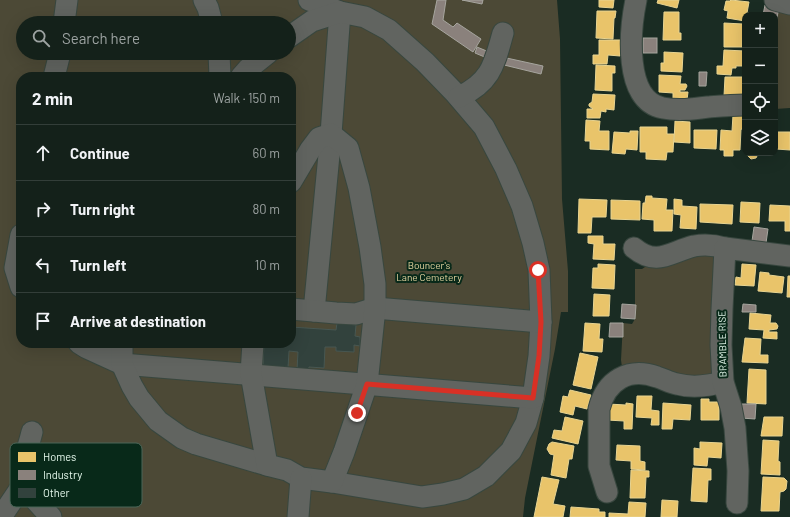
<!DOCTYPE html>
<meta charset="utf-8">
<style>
body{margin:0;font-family:Barlow,sans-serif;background:#212e27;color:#f1f3f6}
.controls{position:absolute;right:12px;top:12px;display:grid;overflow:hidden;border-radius:8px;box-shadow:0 4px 16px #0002}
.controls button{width:36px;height:36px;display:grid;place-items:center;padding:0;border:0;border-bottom:1px solid #333e39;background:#14211a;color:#f1f3f6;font:20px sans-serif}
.stop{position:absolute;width:12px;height:12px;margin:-9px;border:3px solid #d93025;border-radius:50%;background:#fff}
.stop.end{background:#d93025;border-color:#fff;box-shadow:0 1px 4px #0008}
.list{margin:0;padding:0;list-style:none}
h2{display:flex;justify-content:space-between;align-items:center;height:52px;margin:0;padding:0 16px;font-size:17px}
h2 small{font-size:13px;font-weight:400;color:#9da3a2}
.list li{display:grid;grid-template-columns:26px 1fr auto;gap:12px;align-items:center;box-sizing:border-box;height:56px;padding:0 16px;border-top:1px solid #333e39}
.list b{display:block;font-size:15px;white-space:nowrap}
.list em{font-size:13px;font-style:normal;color:#9da3a2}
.icon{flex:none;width:22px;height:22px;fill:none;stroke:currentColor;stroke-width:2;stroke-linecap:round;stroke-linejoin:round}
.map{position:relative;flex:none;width:790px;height:517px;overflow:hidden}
.search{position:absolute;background:#14211a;box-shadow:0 4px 16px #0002;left:16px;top:16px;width:280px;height:44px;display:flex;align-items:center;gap:10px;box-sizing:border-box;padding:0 14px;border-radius:22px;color:#9da3a2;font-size:15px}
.panel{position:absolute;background:#14211a;box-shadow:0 4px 16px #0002;left:16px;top:72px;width:280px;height:276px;border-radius:16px}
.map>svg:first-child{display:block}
</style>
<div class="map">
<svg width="790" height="517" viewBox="0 0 790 517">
<rect width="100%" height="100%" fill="#1a2c23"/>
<g fill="#4c4936" fill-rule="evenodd">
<path d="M0,0H557L560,39L562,199L568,271V312H561L555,349L525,498L523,517H0ZM23,23H289V53H23ZM21,77H291V343H21Z"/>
<polygon points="790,4 790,108 775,109 775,22 777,22 779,8"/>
<polygon points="718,246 723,382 622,367 621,360 623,323 632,324 635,319 635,269 642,269 648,265"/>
</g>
<g fill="#e9c46a" stroke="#e8d491">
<polygon points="599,0 614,0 613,8 599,7"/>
<polygon points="658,0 679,0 677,8 657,3"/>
<polygon points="731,0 749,2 747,13 749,13 749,15 745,15 745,21 727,18 728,11 724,10 726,1 730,1"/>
<polygon points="597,11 616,11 615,18 614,18 613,39 596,38"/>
<polygon points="664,12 679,12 679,33 681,33 681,40 663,40"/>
<polygon points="724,23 743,24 742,47 724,47"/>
<polygon points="599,40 621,40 620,56 608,55 607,64 593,64 593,55 599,55"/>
<polygon points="724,50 745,51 745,66 736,66 736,68 732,68 731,75 717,74 717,66 723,66"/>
<polygon points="664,52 683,53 682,72 661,71 661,63 664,63"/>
<polygon points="596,65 615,66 615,73 612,73 612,91 595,90"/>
<polygon points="659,75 681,76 680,84 686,84 687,86 685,90 680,90 680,92 688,92 687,100 673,100 673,93 659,92"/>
<polygon points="725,77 745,77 743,97 724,96"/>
<polygon points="593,94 615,95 614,110 606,109 606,112 601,111 600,118 587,118 587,109 593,109 589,106 589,104 592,102"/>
<polygon points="733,115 745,115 745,130 741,129 740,150 733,150 733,156 724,156 724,150 720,150 721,130 732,131"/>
<polygon points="586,120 600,121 599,131 609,131 609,150 590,149 590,141 585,141"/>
<polygon points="675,121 690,122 690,143 674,142"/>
<polygon points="640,127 667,127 667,134 674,134 673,152 667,152 666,160 646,159 646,152 640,152"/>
<polygon points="694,130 717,130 716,149 694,148"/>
<polygon points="630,131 638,131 637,150 626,149 625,154 612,153 614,132 630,133"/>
<polygon points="777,132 790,132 790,150 776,149"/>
<polygon points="748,153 758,153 757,156 756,158 751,159 748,156"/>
<polygon points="646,196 652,196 652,198 667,199 666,210 673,210 672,231 654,231 654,220 642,219 643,203 645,203"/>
<polygon points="579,199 607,200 606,217 592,217 591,233 578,233"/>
<polygon points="674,199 682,200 682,206 697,207 696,229 680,228 681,215 674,214"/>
<polygon points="611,200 640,201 640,220 611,219"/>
<polygon points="741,202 760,203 759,223 740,222"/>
<polygon points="700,204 733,205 732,224 700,222"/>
<polygon points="770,205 790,206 790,231 785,231 785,221 769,221"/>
<polygon points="588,236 603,236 603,244 615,244 614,260 593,259 594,244 588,243"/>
<polygon points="598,264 615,265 614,289 592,288 593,268 598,268"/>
<polygon points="742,264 756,265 754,286 735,285 736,277 741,278"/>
<polygon points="760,272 769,273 769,275 784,277 782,293 758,291"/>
<polygon points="788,276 790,276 790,297 787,297"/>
<polygon points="594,294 610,295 609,316 593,316"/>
<polygon points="750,313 771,315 770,323 776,323 778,326 777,329 769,330 769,332 777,332 777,339 763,338 764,330 749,329"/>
<polygon points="585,323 600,324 599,339 603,339 602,352 583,351"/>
<polygon points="745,338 761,339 760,355 768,355 768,363 742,362"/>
<polygon points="580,353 598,357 591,389 573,385"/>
<polygon points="749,369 766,370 766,404 747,403"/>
<polygon points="570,390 591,395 587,409 575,406 573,415 560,412 563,396 568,397"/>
<polygon points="637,396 652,396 651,410 659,411 659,425 651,425 652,418 636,417"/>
<polygon points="701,399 709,399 709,402 719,402 719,420 701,420"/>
<polygon points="626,403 633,404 632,429 624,429 624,421 607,420 608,404 626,405"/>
<polygon points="663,403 691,405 690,420 673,419 672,429 662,429"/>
<polygon points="565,417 583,421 578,444 552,438 554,430 562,431"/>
<polygon points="764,417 783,417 782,436 761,436"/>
<polygon points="763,440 779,441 778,461 780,462 780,475 761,474"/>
<polygon points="552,442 574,446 572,459 569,459 566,478 551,475 554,455 550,454 547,449 549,444"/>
<polygon points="700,442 722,443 721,458 708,457 707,466 694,465 694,448 700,449"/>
<polygon points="617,445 640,446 640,461 645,462 645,470 631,469 631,461 616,460"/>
<polygon points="693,468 711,469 711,480 708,480 707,502 691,501"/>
<polygon points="631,470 649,471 649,477 646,477 645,498 630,498"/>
<polygon points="542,477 559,480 553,504 565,506 563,517 534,517"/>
<polygon points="763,477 784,478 787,481 786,489 784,491 780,492 779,511 761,511"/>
<polygon points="662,500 678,501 677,517 661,517"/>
<polygon points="629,502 646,503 645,517 609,517 609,513 628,514"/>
<polygon points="571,507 599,509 599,512 605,512 605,517 570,517"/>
</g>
<g fill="#8a817c" stroke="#a6a59e">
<polygon points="437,0 446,0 443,20 453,27 457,23 481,39 473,52 432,24"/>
<polygon points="462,0 483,0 482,4"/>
<polygon points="765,5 779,8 776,22 775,22 775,15 763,15"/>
<rect x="643" y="38" width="14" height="15"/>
<polygon points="477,47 489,52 487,58 475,53"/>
<polygon points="502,57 543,66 541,74 500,64"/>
<polygon points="699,72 707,72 706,86 699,86"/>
<polygon points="754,227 768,229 766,243 752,241"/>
<polygon points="622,304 636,305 635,319 621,318"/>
<polygon points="743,304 756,305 756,312 742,312"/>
<polygon points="610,323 623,323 623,337 609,337"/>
<polygon points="741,404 756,404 755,419 741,418"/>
</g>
<polygon fill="#32423d" stroke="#475752" points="337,323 356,325 355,336 360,337 360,346 354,345 354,352 336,351 336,347 325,347 324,368 309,367 308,371 297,370 298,352 289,351 288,368 263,366 264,343 291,343 291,327 336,330"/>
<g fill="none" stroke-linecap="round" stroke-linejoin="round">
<g stroke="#38473f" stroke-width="23">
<g id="minor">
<polyline points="204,0 208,8 212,23"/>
<polyline points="309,0 340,12 331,134 314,311"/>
<path d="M636,0C630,29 623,101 663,108C678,111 693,109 708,107C721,106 733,105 745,105"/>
<polyline points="775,0 790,4"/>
<polyline points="64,23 67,0"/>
<polyline points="289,37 312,21 340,12 365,17 389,30 425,62 455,93 484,127 506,169 522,206 533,243 539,270 541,322 539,356 533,398 526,423 511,451 486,476 464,489 443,494 422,497 332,482"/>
<polyline points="219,53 220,77"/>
<polyline points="54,77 60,53"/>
<polyline points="241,77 248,69 268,53"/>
<path d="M459,97C491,82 494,65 503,33"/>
<polyline points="21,235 15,268 21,287"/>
<path d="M634,248C657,267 670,252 694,246C705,244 715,245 725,248"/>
<polyline points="291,309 336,313 356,314 375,308 541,322"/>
<polyline points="79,343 87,348 122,364 533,398"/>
<polyline points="122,343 122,364 132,386 139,398 158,421 182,438 196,444 267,465"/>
<polyline points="253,343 251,374 267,465 287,470 301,478 332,482 344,452 367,384 375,308 375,284 370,247 359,188 348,148 331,134 319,138 310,150 291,182"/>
<path d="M32,432C29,445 21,466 23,479C25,491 43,508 51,517"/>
<path d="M607,492L599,466V409C606,380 629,367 657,377C664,379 670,383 677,384C692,388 708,386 723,382"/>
<polyline points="737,503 738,471 735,428 731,407 723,382 721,345 722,309 725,248 790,256"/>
<polyline points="1,517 24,483"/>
<polyline points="298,517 301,478"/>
</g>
</g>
<use href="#minor" stroke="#616460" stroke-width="21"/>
</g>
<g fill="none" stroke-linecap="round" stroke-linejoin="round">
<polyline stroke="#d93025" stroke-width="5" points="357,413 367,384 533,398 539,356 541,322 538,270"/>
</g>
<g text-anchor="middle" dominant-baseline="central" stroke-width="4" stroke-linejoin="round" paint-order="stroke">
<g font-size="10" fill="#e6d5a1" stroke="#082919">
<text x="429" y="265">Bouncer's<tspan x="429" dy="12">Lane Cemetery</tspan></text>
</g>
<g font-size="10" fill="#e6f9ed" stroke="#082919">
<text transform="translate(722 344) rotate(-91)">BRAMBLE RISE</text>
</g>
</g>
<rect x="10" y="443" width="132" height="64" rx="6" fill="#082919" stroke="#4b6759" stroke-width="1"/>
<rect x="18" y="452" width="18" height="10" fill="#e9c46a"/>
<rect x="18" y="470" width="18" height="10" fill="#8a817c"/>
<rect x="18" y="488" width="18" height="10" fill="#32423d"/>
<g font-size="11" fill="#e6f9ed">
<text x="43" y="461">Homes</text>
<text x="43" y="479">Industry</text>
<text x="43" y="497">Other</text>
</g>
</svg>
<div class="controls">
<button>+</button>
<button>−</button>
<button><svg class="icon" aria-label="locate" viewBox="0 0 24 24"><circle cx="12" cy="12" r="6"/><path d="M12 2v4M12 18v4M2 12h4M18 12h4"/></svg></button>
<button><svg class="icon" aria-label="layers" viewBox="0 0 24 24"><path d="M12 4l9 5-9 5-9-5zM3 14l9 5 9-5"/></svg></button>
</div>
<div class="stop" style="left:538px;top:270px"></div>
<div class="stop end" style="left:357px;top:413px"></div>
<div class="search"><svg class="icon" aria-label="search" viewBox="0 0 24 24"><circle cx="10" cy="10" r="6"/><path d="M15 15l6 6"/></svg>Search here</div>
<section class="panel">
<h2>2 min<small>Walk · 150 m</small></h2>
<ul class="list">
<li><svg class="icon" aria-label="ahead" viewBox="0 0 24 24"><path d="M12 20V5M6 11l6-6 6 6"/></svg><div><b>Continue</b></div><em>60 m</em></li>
<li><svg class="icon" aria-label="right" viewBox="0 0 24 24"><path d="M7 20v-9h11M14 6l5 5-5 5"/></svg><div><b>Turn right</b></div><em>80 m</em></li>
<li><svg class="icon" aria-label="left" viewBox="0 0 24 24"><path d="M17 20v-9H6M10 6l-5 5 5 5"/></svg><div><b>Turn left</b></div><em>10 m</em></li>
<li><svg class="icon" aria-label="arrive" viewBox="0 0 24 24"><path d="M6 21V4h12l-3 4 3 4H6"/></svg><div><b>Arrive at destination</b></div></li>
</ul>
</section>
</div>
